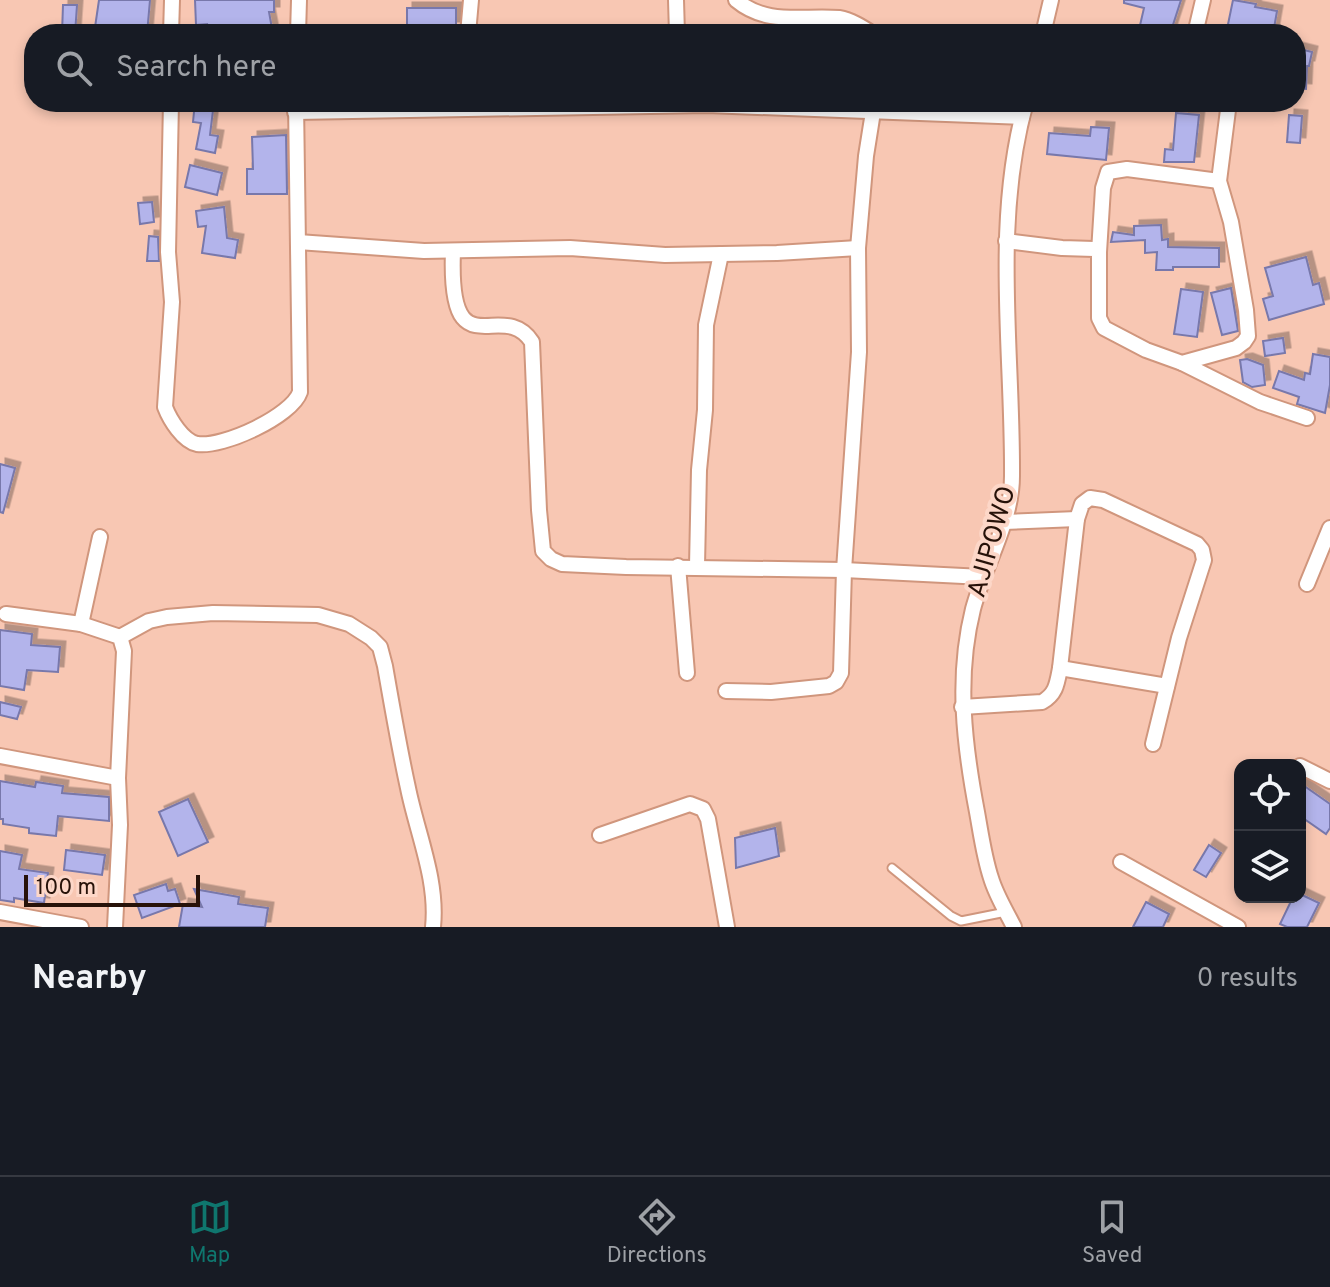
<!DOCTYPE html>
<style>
body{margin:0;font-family:Overpass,sans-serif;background:#242831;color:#f1f3f6}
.controls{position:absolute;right:24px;bottom:24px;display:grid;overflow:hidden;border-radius:16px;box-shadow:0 4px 12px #0003}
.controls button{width:72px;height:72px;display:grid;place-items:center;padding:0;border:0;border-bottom:2px solid #363941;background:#171b24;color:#f1f3f6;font:40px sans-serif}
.scale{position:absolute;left:24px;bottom:20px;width:176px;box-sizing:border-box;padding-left:8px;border:4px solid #271209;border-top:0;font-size:22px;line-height:28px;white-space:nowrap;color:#271209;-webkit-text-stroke:6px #fdd7c8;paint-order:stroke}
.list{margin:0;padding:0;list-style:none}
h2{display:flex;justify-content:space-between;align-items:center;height:104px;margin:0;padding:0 32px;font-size:34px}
h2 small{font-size:26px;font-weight:400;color:#9ea1a6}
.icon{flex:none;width:44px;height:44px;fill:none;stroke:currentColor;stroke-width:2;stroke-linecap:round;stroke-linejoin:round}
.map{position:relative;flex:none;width:1330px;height:927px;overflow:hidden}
.search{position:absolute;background:#171b24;box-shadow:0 4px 12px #0003;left:24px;right:24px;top:24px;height:88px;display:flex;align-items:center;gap:20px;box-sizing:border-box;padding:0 28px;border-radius:32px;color:#9ea1a6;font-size:30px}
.sheet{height:248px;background:#171b24}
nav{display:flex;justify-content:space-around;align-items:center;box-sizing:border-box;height:112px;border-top:2px solid #363941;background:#171b24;font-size:22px;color:#9ea1a6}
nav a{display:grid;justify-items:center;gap:4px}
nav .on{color:#0f766e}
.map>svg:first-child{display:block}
</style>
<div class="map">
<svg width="1330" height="927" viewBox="0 0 1330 927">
<defs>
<filter id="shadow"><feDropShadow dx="5.5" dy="-5.5" stdDeviation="0" flood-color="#0004"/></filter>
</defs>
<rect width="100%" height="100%" fill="#f8c7b3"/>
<g fill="#b3b4eb" stroke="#7878ab" stroke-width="2" filter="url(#shadow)">
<polygon points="99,0 150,0 147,34 94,34"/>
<polygon points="195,0 274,0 274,12 269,12 273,34 206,34 207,24 196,25"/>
<polygon points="1124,0 1181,0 1170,34 1138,34 1144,8 1124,3"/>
<polygon points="1233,0 1256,4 1255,7 1277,11 1273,34 1226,34"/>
<polygon points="63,5 77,5 75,34 62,34"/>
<rect x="407" y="8" width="49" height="19"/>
<polygon points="1296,48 1312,52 1309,66 1307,66 1306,89 1296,88"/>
<polygon points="195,102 214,102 210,135 218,136 215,153 196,149 201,123 193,122"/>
<polygon points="1176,113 1199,115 1194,162 1164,162 1165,149 1173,150"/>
<polygon points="1289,115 1302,116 1300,143 1287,142"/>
<polygon points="1091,127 1109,128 1106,160 1047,154 1049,133 1090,136"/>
<polygon points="286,135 287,194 247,194 247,169 253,169 252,137"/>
<polygon points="190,165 222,173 217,195 185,187"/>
<polygon points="152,202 154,222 140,224 138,203"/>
<polygon points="224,207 227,238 238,240 235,258 202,253 206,226 198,227 196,211"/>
<polygon points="1161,225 1162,240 1168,239 1168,247 1219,248 1219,267 1173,267 1173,270 1156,270 1157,252 1145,253 1145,240 1111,242 1113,232 1134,235 1134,226"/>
<polygon points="149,236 158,237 159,261 147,261"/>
<polygon points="1306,257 1313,285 1319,283 1324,304 1269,320 1263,299 1273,296 1265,268"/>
<polygon points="1231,288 1238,331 1222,335 1211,293"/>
<polygon points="1181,289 1203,292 1197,337 1174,334"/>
<polygon points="1283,338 1285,353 1265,356 1263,341"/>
<polygon points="1313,354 1330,357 1330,385 1325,413 1297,404 1299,397 1273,388 1279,371 1304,380 1305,373 1310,374"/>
<polygon points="1247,359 1263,365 1265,385 1252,387 1243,382 1240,360"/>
<polygon points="0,464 15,468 3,513 0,512"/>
<polygon points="0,630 32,634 31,645 60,647 58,672 27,670 24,690 0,686"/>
<polygon points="0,702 21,707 17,719 0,715"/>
<polygon points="0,781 35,787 36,782 63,786 62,793 109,797 109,821 58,816 56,836 29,833 29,828 3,824 3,819 0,819"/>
<polygon points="1300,783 1330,804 1330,828 1326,834 1300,816"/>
<polygon points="188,799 208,842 178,856 159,812"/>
<polygon points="775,828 779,856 736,868 735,838"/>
<polygon points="1209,845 1221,853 1206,877 1194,870"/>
<polygon points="66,850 105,855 102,875 64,870"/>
<polygon points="0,851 22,855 19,869 48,873 44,903 14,898 14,902 0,900"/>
<polygon points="166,884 168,891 175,889 180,904 142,918 134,895"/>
<polygon points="194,889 239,897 238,904 268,908 265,927 179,927 183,904 202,907"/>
<polygon points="1300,894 1319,903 1307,927 1287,927 1280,924 1293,897 1300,897"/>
<polygon points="1146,902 1169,914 1163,927 1133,927"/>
</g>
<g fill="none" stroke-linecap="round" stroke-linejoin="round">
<g stroke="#d0967d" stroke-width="11">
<polyline id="service" points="892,868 951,916 961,921 1006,912"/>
</g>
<g stroke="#d0967d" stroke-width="18">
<g id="minor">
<polyline points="676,0 677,34"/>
<path d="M736,0C767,26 802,15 839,18C851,20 862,27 873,34"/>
<polyline points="171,34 172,0"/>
<polyline points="298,34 299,0"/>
<polyline points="468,34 471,0"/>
<polyline points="1043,34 1051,0"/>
<polyline points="1195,34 1203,0"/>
<path d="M171,102L168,252L172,302L165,407C170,420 183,441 197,444C223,448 292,416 300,392L296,102"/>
<polyline points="295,112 707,105 1022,117"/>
<polyline points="1006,241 1062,248 1094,249 1099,252 1099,318 1104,328 1146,350 1182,363 1236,348 1244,342 1248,336 1246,310 1231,222 1219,181 1229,102"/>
<polyline points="298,242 424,251 570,248 665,255 777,253 858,248"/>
<path d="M453,251C448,375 502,296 532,342L539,510L543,551L551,559L562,564L626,567L844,570L983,577"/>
<polyline points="1099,252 1103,188 1108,172 1127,169 1219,181"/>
<polyline points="1182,363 1260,402 1307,418"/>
<polyline points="1004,522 1077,519"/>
<polyline points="100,537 81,624 120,637 124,651 118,778 120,825 115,927"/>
<polyline points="678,566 687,673"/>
<polyline points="697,566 699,470 705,410 706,325 721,254"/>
<polyline points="1307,584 1330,528"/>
<polyline points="6,614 81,624"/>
<path d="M120,637L149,621L167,617L213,613L318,615L349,624L371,638L380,647L385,666C392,706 399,747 408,788C417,833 438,880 433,927"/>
<polyline points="1060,668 1077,519 1082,504 1090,498 1103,500 1197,544 1202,550 1204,560 1179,638 1153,744"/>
<polyline points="726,691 771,692 829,686 836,682 841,673 844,570 859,352 858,248 866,156 873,112"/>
<path d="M962,707L1042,702C1056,694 1057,684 1060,668L1167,686"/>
<polyline points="0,756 118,778"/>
<polyline points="1300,766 1330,781"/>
<polyline points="600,835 690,804 703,809 708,819 727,927"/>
<polyline points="1121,862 1238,927"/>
<polyline points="0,912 81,927"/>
<path d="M1014,927C1006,911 996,895 991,878C984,857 981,834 977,812C964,744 956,677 973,609C985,564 1012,522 1012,476C1013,351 992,224 1026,102"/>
</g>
</g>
<use href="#service" stroke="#fff" stroke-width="7"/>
<use href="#minor" stroke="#fff" stroke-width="14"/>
</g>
<g text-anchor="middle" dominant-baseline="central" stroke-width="8" stroke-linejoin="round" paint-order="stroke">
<g font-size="26" fill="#271209" stroke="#fdd7c8">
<text transform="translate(993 542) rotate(-74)">AJIPOWO</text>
</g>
</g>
</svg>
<div class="controls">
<button><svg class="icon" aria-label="locate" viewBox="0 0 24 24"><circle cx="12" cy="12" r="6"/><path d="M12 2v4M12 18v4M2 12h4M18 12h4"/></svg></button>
<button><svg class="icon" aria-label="layers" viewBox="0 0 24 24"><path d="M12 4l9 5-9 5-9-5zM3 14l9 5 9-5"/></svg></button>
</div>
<div class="scale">100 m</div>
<div class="search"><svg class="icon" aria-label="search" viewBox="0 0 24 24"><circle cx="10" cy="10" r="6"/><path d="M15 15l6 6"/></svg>Search here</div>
</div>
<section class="sheet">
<h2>Nearby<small>0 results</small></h2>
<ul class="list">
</ul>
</section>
<nav>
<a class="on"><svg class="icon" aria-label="map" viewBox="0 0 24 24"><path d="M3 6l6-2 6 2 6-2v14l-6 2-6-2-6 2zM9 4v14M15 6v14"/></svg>Map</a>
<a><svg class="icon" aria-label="directions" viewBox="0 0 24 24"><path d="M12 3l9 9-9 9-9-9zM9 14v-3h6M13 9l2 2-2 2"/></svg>Directions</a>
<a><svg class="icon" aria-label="saved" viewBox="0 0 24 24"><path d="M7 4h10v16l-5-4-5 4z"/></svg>Saved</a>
</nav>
